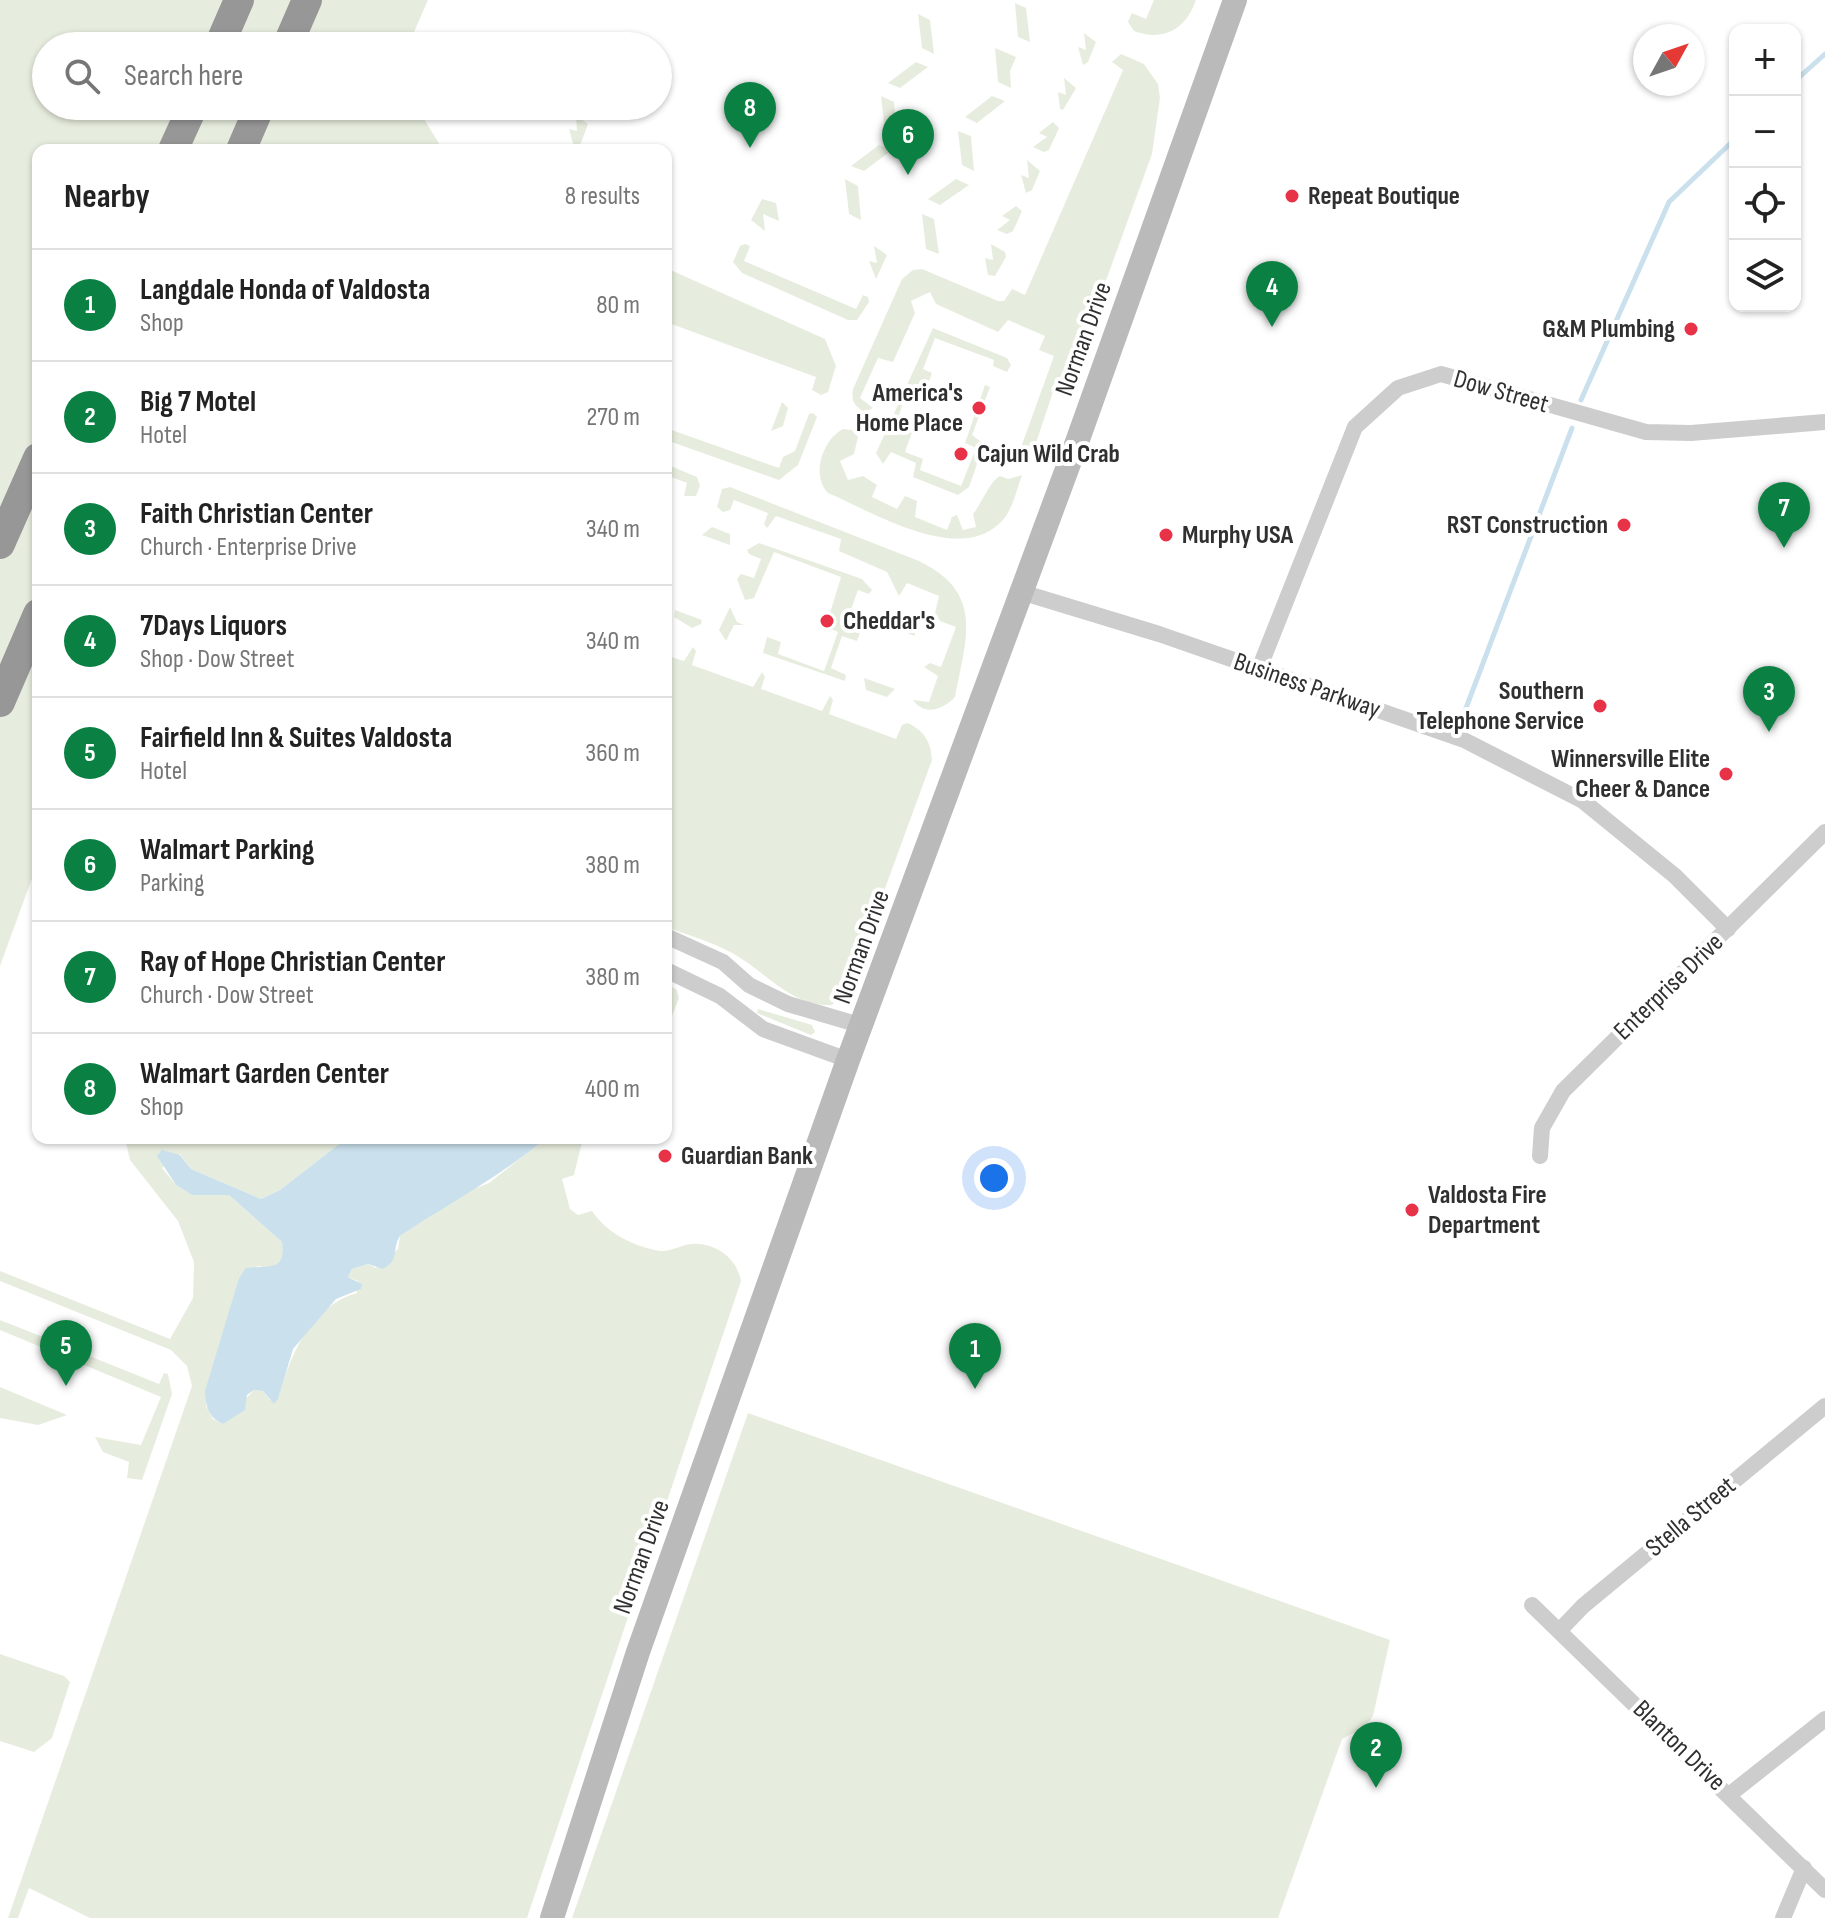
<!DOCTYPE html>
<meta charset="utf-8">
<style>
body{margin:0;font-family:"Sofia Sans Condensed",sans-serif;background:#f6f6f6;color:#222}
.controls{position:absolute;right:24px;top:24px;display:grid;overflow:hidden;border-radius:16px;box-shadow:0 2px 6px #0004}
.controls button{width:72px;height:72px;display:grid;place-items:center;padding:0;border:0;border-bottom:2px solid #e0e0e0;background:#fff;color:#222;font:40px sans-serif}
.compass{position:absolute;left:1633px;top:24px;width:72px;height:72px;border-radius:50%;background:#fff;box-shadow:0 2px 6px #0004;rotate:50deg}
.you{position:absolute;left:994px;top:1178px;width:28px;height:28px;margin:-20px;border:6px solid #fff;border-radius:50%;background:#1a73e8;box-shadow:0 0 0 12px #1a73e833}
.badge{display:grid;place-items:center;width:52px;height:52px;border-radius:50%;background:#0b8043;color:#fff;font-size:26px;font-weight:700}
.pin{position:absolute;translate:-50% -66px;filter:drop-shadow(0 2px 4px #0008)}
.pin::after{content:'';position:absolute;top:42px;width:28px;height:24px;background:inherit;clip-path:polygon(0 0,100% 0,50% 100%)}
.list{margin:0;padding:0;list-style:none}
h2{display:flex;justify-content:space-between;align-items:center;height:104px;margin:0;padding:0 32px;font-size:34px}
h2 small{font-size:26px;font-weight:400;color:#767676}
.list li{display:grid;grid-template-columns:52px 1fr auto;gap:24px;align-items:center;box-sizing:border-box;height:112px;padding:0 32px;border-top:2px solid #e0e0e0}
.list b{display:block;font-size:30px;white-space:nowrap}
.list p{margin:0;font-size:26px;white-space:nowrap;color:#767676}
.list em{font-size:26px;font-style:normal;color:#767676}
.icon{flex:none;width:44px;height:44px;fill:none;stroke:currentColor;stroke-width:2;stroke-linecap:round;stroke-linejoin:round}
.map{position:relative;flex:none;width:1825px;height:1918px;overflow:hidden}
.search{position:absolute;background:#fff;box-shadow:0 2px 6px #0004;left:32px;top:32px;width:640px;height:88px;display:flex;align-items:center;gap:20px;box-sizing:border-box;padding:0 28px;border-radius:44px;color:#767676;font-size:30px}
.panel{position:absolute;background:#fff;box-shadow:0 2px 6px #0004;left:32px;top:144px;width:640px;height:1000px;border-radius:16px}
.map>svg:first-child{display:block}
</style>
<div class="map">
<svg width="1825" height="1918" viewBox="0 0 1825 1918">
<rect width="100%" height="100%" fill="#fff"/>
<g fill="#e7edde">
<polygon points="0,0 428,0 408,46 46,46 46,106 416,106 443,150 38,150 38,862 0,966"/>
<path d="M1154,0H1196C1186,29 1164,42 1134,31L1128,22L1132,13L1146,19Z"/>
<polygon points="1015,3 1026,8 1030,42 1018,37"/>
<polygon points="918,14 930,20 934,54 922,48"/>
<polygon points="1084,33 1096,42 1088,62 1083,65 1078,47 1086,50"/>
<polygon points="995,48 1016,57 1010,71 1011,88 998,82"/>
<path d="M1121,54L1144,64L1158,84L1160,98L1152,154L1080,352L1054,389L1033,452L1011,462L1003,452L1008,446L1020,450L1054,356L1039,350L1045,336L1008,320L998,332L936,304L930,292L911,301L915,313L893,362L878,358L860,398L873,408L865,412C854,407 851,400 853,389L902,279L913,270L922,269L998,301H1004L1012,289L1025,295L1123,70L1112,62Z"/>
<polygon points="916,62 928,67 900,88 888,83"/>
<polygon points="1064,78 1076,88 1063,110 1060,109 1058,92 1066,95"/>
<polygon points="881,96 894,102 897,137 885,132"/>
<polygon points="992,96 1005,101 977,123 965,117"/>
<polygon points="576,115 588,124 581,143 574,147 569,129 577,131"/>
<polygon points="1053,122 1059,128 1049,150 1044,152 1033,147 1047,137 1039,133"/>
<polygon points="958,131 971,136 974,171 962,165"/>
<polygon points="879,145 892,150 864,171 851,166"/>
<polygon points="1027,160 1040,171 1032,190 1026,193 1021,175 1029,178"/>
<polygon points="845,179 858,186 861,220 849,214"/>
<polygon points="956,179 969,185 940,205 928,199"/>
<polygon points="762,199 776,203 779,221 763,214 765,231 751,220"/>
<polygon points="1016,206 1022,211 1013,231 1007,234 997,230 1010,220 1002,216"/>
<polygon points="922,214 934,219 939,254 926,249"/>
<polygon points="745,244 750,246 744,261 856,309 863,295 868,297 869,302 857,320 848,320 742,273 733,262 740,246"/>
<polygon points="991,244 1005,252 1006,257 995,276 988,275 985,258 993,260"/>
<polygon points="874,246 887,255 876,279 869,261 877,263"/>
<polygon points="666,268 825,339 836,366 828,392 821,395 812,390 816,377 666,322"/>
<polygon points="933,328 1007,358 1011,365 1007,372 993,366 994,360 935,338 923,369 932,373 920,405 904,400 899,415 916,421 905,452 923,459 920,470 961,486 976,448 965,443 985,385 990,387 972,435 984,444 969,487 958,495 913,477 916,463 891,452 883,464 876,453"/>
<polygon points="782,402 788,408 783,426 771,431"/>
<polygon points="813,413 817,417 798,465 779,480 666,440 666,428 779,468 783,457 795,451 809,414"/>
<path d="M843,429L852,430L858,437L854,454L840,461L848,480L863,476L877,485L872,497L897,509L905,496L917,501L915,517L947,530L952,517L957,515L963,530L976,527L973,514C982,503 989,482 1000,476L1008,479L1022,475C1017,489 1014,504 1006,516C966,570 875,513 828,493C811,476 822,440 843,429Z"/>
<polygon points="666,464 697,477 700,486 696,496 684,496 687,483 666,475"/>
<path d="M730,487L919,561C985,593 966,638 955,697C943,710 924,716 913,700L929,702L938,676L924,667L930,663L941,667L956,627L940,621L935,613L939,596L907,583L899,596L887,572L839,551L841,539L776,516L767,528L764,524L768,513L734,500L730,510L723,512L717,507L722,489Z"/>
<polygon points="712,527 730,534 730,545 702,535"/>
<polygon points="759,543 862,579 872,590 869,594 858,590 849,615 864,621 857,641 842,636 831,668 846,675 845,681 763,653 767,637 781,642 778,654 824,671 838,632 831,629 836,621 829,616 841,577 774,552 754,598 745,600 737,579 741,574 754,578 761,559 749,554 747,550"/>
<polygon points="730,607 737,622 744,625 734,625 726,641 719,630"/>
<polygon points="675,610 702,620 701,624 692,628 674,617"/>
<polygon points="890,616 914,623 915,636 884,624"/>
<path d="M693,647L696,651L692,665L753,687L762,672L765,677L761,689L822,711L830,696L833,700L829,714L896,739L902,725L907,723C924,730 931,742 932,760L849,987L832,1005C788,1007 761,965 724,949C706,940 685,934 666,927V655L684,661Z"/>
<polygon points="864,678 895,689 887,697 866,690"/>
<polygon points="666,983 677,990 679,998 666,1031"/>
<polygon points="758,1009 812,1025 815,1032 811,1035 757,1013"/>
<path d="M125,1138H241C266,1144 318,1138 347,1138L280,1190L261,1199L191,1169L180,1154L162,1168L176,1185L192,1195H229L282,1242C284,1254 283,1262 272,1269L258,1266L239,1278L206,1406L213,1419L223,1424L254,1390L263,1391L270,1400L278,1399C290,1356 310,1306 357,1293L358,1281L348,1277L352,1269L368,1264L376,1268L398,1249L400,1236L471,1190L489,1183L546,1138H583L574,1175L562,1179L570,1209L578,1215L592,1211C608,1234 633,1246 660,1251C670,1252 681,1245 691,1244C715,1242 737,1258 741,1281L527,1918H90L29,1888L18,1918H8L192,1386L187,1366L171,1350L0,1281V1271L170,1339L193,1298L194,1262L178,1221L130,1160Z"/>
<polygon points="0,1320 43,1337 48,1325 55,1325 52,1341 159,1384 164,1373 168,1374 172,1394 142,1480 127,1478 129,1462 103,1452 95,1437 141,1445 161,1397 0,1330"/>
<polygon points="0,1387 67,1415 38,1425 0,1418"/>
<polygon points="748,1413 1390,1640 1373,1716 1366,1726 1342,1739 1278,1918 572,1918"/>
<polygon points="0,1654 64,1676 70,1682 52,1738 34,1752 0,1741"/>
</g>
<path fill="#cae1ed" d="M347,1138H546C501,1176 450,1203 400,1236C391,1250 401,1259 383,1269L368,1264L352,1269L348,1277L362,1284L361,1289L336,1299L293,1349L278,1399L274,1404L263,1391L254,1390L247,1395L245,1410L223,1424C208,1417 206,1407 205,1391L239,1278L246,1268C268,1265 286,1273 282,1242L229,1195H192L176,1185L157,1156L162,1150L180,1155L191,1169L261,1199L280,1190Z"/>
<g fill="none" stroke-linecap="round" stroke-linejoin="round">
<g stroke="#cae1ed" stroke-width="5">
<polyline points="1795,81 1825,54"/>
<polyline points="1581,400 1669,202 1735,139"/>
<polyline points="1463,716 1572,428"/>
</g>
<g stroke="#cdcdcd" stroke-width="16">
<polyline points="1021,592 1159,634 1464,740 1583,801 1675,876 1728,929"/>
<polyline points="1259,669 1355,427 1398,388 1441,374 1646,432 1691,433 1825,422"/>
<polyline points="666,936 723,962 749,985 788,1004 863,1026"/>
<polyline points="666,970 720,996 763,1029 848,1060"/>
<polyline points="1540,1156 1542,1128 1563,1091 1825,832"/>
<polyline points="1532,1605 1825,1890"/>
<polyline points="1560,1630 1583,1606 1825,1406"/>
<polyline points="1729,1795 1825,1719"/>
<polyline points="1783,1918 1804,1868"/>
</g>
<polyline stroke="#bababa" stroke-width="24" points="552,1918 638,1652 848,1060 1077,442 1235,0"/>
<g stroke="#979797" stroke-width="30">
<polyline points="219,46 239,0"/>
<polyline points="287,46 307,0"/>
<polyline points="173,150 193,106"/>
<polyline points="241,150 260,106"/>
<polyline points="0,544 38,458"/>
<polyline points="0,702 38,614"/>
</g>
</g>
<g fill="#e73248" stroke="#fff" stroke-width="3">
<circle cx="1292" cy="196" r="8"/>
<circle cx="1691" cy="329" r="8"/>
<circle cx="979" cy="408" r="8"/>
<circle cx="961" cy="454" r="8"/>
<circle cx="1624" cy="525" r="8"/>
<circle cx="1166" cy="535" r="8"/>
<circle cx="827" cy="621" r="8"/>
<circle cx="1600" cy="706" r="8"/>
<circle cx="1726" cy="774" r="8"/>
<circle cx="665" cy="1156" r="8"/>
<circle cx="1412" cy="1210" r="8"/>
</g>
<g text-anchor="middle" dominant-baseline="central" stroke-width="8" stroke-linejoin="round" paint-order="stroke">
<g font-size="26" font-weight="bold" fill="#303030" stroke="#fff" text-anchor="start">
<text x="1308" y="196">Repeat Boutique</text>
<text x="1675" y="329" text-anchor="end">G&amp;M Plumbing</text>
<text x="963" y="393" text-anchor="end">America's<tspan x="963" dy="30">Home Place</tspan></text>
<text x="977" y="454">Cajun Wild Crab</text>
<text x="1608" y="525" text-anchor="end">RST Construction</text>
<text x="1182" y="535">Murphy USA</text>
<text x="843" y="621">Cheddar's</text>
<text x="1584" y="691" text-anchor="end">Southern<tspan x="1584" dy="30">Telephone Service</tspan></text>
<text x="1710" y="759" text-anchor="end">Winnersville Elite<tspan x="1710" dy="30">Cheer &amp; Dance</tspan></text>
<text x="681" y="1156">Guardian Bank</text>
<text x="1428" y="1195">Valdosta Fire<tspan x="1428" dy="30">Department</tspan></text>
</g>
<g font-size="26" fill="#303030" stroke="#fff">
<text transform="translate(1084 339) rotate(-70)">Norman Drive</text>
<text transform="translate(1501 392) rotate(16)">Dow Street</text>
<text transform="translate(1307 686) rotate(19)">Business Parkway</text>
<text transform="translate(862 947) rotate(-70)">Norman Drive</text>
<text transform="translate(1669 987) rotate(-44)">Enterprise Drive</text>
<text transform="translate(1691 1517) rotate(-40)">Stella Street</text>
<text transform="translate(642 1557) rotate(-70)">Norman Drive</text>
<text transform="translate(1679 1746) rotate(44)">Blanton Drive</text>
</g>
</g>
</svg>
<div class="controls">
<button>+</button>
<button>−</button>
<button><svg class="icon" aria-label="locate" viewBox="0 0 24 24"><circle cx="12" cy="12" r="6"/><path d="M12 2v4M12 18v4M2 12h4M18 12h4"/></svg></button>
<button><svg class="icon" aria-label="layers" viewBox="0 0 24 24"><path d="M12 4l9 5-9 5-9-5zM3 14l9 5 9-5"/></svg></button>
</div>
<svg class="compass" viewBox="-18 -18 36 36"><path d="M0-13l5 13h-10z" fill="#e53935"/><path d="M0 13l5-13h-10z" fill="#767676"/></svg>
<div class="you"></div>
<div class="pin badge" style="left:975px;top:1389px">1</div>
<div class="pin badge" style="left:1376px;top:1788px">2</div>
<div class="pin badge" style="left:1769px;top:732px">3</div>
<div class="pin badge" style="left:1272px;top:327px">4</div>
<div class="pin badge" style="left:66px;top:1386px">5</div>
<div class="pin badge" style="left:908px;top:175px">6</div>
<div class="pin badge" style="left:1784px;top:548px">7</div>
<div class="pin badge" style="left:750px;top:148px">8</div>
<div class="search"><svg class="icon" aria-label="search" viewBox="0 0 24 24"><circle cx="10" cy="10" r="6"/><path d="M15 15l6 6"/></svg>Search here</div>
<section class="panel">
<h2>Nearby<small>8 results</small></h2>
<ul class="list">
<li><span class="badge">1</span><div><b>Langdale Honda of Valdosta</b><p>Shop</p></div><em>80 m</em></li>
<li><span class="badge">2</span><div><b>Big 7 Motel</b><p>Hotel</p></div><em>270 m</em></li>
<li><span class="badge">3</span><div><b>Faith Christian Center</b><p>Church · Enterprise Drive</p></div><em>340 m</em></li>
<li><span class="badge">4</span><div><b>7Days Liquors</b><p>Shop · Dow Street</p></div><em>340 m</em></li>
<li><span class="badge">5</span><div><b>Fairfield Inn &amp; Suites Valdosta</b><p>Hotel</p></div><em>360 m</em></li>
<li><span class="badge">6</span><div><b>Walmart Parking</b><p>Parking</p></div><em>380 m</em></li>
<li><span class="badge">7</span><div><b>Ray of Hope Christian Center</b><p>Church · Dow Street</p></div><em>380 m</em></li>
<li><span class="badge">8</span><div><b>Walmart Garden Center</b><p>Shop</p></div><em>400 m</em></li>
</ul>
</section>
</div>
